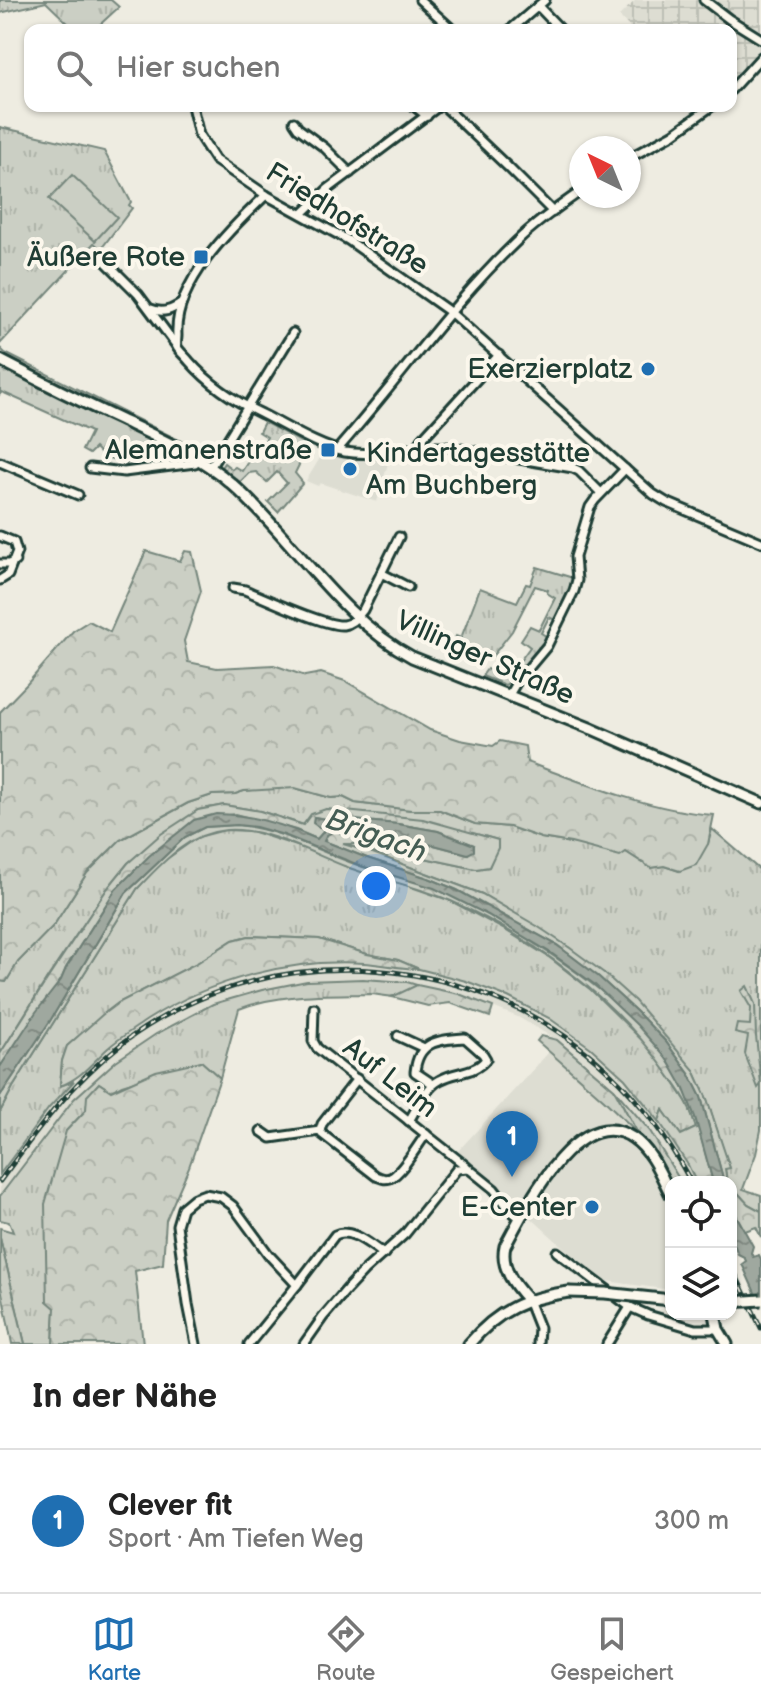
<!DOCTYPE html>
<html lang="de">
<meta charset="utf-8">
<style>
body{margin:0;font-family:"Balsamiq Sans",sans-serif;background:#f2f2f2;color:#222}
.controls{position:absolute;right:24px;bottom:24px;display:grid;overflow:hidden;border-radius:16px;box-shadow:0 2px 6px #0004}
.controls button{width:72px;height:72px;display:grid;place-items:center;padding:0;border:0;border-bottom:2px solid #e0e0e0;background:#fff;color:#222;font:40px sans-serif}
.compass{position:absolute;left:569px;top:136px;width:72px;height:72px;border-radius:50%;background:#fff;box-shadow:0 2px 6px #0004;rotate:317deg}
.you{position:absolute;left:376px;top:886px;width:28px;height:28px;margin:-20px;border:6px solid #fff;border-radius:50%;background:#1a73e8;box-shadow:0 0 0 12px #1a73e833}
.badge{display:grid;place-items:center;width:52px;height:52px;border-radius:50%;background:#1f6fb2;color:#fff;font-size:26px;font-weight:700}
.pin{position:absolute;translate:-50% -66px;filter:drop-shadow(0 2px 4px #0008)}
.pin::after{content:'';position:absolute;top:42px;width:28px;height:24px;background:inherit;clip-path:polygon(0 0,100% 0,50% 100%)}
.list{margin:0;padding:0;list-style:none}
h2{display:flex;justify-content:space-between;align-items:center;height:104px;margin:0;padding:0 32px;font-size:34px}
h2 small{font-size:26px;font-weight:400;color:#767676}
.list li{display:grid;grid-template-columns:52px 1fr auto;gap:24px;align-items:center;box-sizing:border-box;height:144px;padding:0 32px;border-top:2px solid #e0e0e0}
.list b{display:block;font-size:30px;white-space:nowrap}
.list p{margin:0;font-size:26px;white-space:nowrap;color:#767676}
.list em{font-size:26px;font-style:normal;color:#767676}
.icon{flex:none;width:44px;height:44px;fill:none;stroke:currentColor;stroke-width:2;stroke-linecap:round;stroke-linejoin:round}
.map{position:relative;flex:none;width:761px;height:1344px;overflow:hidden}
.search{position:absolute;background:#fff;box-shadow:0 2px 6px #0004;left:24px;right:24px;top:24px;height:88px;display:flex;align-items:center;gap:20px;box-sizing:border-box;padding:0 28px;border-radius:16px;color:#767676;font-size:30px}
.sheet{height:248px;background:#fff}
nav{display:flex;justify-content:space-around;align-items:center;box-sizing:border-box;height:112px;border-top:2px solid #e0e0e0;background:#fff;font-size:22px;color:#767676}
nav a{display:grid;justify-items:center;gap:4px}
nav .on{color:#1f6fb2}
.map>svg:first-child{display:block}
</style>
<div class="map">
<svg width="761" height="1344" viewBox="0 0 761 1344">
<defs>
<pattern id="industrial-grid" width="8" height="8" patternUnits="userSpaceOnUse" patternTransform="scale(2)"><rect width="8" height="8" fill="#ddddd2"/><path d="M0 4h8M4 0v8" fill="none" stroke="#bdbfb5"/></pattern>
<pattern id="grass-tufts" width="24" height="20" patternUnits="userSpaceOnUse" patternTransform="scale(2)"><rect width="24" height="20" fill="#cbcfc4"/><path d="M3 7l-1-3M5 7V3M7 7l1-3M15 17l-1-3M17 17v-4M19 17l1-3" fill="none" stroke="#aeb3a9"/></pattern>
<pattern id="forest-crowns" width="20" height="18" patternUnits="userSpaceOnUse" patternTransform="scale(2)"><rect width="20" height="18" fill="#cbcfc4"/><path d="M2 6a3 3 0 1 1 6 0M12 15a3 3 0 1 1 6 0" fill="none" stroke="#aeb3a9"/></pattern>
<pattern id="water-ripples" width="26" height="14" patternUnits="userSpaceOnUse" patternTransform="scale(2)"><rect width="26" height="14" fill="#9fa89f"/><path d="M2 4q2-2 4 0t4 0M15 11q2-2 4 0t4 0" fill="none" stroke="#818a82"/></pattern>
</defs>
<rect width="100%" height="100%" fill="#eeece1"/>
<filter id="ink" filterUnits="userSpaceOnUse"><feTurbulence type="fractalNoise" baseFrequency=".0125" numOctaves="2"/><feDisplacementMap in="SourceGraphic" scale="16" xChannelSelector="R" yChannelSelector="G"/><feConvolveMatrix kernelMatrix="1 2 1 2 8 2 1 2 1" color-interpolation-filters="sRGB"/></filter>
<g filter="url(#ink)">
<g fill="#ddddd2">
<polygon points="326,448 350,456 390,456 377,502 320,483 318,486 306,481"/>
<polygon points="362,962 419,969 466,981 508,997 549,1018 591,1048 625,1079 659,1121 688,1165 696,1182 681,1182 650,1131 614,1089 557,1040 518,1017 459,994 407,982 363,979 307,981 262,990 213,1004 156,1034 116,1061 51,1127 0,1196 0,1174 61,1093 110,1047 147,1020 208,988 257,973 304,965"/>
<polygon points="549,1052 604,1100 637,1132 651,1148 672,1182 671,1290 599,1280 458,1151"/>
</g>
<polygon fill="url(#industrial-grid)" points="636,0 761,0 761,57 731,90 731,30 632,30 619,16"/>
<g fill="url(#grass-tufts)" stroke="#75867c" stroke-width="2">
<polygon points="0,0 111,0 119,7 94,30 75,30 46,2 0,13"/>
<polygon points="0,127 104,151 131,202 129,205 132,208 101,249 94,243 0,344"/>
<polygon points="0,348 5,353 189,445 187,462 148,464 127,468 126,462 104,457 95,448 89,454 82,450 91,432 2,392 0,394"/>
<polygon points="264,422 303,443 295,459 300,463 295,473 303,483 278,512 268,502 287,483 277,472 267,482 256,472 249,473 240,482 220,469 224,463 232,469 235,467 242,471 254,452 257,453 267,437 259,432"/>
<polygon points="537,567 573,578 557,621 549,617 541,633 549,638 527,667 523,666 516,673 516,678 505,685 482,676 487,669 495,674 499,669 509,676 530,647 521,640 530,626 539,630 555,598 547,593 548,590 535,586 512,631 490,659 453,644 456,636 461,638 480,588 517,602 526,584 530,585"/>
<polygon points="273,788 295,788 331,798 343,797 355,803 411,810 440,810 475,824 510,827 541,838 626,852 651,868 664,866 679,871 708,844 712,829 761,871 761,1130 756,1154 743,1189 761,1195 761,1211 748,1204 737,1192 731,1191 731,1182 727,1182 725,1169 729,1167 707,1099 694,1070 570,948 482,894 370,852 339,843 359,844 476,869 489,867 498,840 476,834 326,809 304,825 260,811 224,805 198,810 128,863 107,889 48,977 0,1054 0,981 6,982 18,962 54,925 87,873 120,840 188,803 212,795 235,794 244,791"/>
<polygon points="225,830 251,831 306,849 348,867 400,883 451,901 505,930 550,958 591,990 652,1050 688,1104 696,1128 681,1135 663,1110 659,1121 625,1079 591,1048 549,1018 508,997 466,981 419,969 398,960 367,954 319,939 249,936 233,940 197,963 118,1003 67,1046 62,1061 60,1086 74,1081 49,1108 0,1174 0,1112 13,1087 137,889 161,863 198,837"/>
<path d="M363,979L407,982L417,985C410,989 402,995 394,996C388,998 378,994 370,994C327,995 279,993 239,1009L220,1078L201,1061L122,1085L111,1091L99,1083L88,1096L86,1110L66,1131L53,1344H25L0,1238V1228L13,1232L9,1222L0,1220V1196L74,1099L116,1061L156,1034L213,1004L262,990L307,981Z"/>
<polygon points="614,1089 650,1131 681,1182 672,1182 651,1148 637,1132"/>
</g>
<g fill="url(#forest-crowns)" stroke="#75867c" stroke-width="2">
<path d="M146,551L180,561L185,551L192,552L201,591L184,641L188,662L217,668L274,665L305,676L321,673L345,681L430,730L460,740L493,746L500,741L525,746L527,762C585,784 653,811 714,815L708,844L696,865L680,871L664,866L651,868L626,852L620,856L571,843L541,838L510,827L475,824L440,810H411L355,803L343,797L331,798L295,788L244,791L235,794L212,795L188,803L120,840L87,873L54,925L18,962L6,982L0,981V712L27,684L73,631L89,621L110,632Z"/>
<polygon points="224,805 260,811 303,825 311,814 326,809 423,819 498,840 498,848 489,867 476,869 359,844 343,844 370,852 482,894 537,926 570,948 604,973 635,1001 694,1070 707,1099 730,1168 725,1169 727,1182 724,1182 701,1097 690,1075 666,1042 637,1012 599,977 557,945 457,890 431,879 367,858 324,841 327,835 334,831 350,835 434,845 468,854 474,845 438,831 398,824 353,820 331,820 314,817 324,831 317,839 296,830 235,814 194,820 116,889 66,968 61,980 0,1067 0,1054 48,978 107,889 128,863 161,834 198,810"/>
<path d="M237,825C282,829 320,853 363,867C386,874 410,879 433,887C461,898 488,915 513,930C576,969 652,1021 684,1089C698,1118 704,1151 713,1182H696L688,1165L659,1121L663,1110L681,1135L696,1128C693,1120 691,1112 688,1105C683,1094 675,1084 668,1074C615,998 535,939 451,901C418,886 381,880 347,867C310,853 266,827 226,830C188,833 161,864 137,889L13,1087L0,1112V1096L50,1021L126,893L185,837L205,827Z"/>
<path d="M249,936L319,939L367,954L398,960L419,969C400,969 382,964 364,963C290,958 210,980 147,1020C134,1029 119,1038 107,1049C92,1063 80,1079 60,1086L62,1061L67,1046L102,1015L118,1003L197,963L233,940Z"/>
<polygon points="417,985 459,994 493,1007 490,1017 450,1003 428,1006 392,997"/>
<polygon points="747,986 755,1004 756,1036 761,1084 758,1088 745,1054 748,1036 735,1033 737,1024 750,1025 751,1008 741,991"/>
<polygon points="541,1036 557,1040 614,1089 637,1132 604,1100 537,1041"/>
<polygon points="201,1061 220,1078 189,1167 166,1220 163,1264 135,1271 143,1344 53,1344 55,1308 47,1301 45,1204 66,1131 86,1110 87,1096 99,1083 111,1091 156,1071"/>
<polygon points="731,1191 737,1192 748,1204 761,1211 761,1237 756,1227 745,1231 731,1206"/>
<polygon points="0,1238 25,1344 12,1344 0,1282"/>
</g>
<polygon fill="#cbcfc4" stroke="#75867c" stroke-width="2" points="72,175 117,217 95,241 49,199"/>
<g fill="url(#water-ripples)" stroke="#6c7d74" stroke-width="2">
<path d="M216,814C251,814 285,825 317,839L324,831L313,823L314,817L331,820H353L398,824L438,831L474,845V851L468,854L434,845L350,835L334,831L327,835L324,841L367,858L431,879L457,890L557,945L599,977L637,1012L666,1042L690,1075L701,1097L724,1182H713L695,1117L684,1089L667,1059L637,1025L594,984L551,953L488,915L434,888L361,866L284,835L256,827L237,825L205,827L185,837L126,893L50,1021L0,1096V1067L36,1012L61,980L66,968L116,889L149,856L194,820Z"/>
<polygon points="731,1206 753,1246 751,1253 753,1257 759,1255 761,1259 761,1306 742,1264 746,1261 744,1257 738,1254 731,1237"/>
</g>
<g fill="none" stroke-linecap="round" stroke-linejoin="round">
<g stroke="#1f3d34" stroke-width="13">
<g id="minor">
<polyline points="420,0 453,30"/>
<polyline points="704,0 729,19 761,39"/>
<polyline points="538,6 561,30"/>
<polyline points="510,30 545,0"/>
<polyline points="731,90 761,57"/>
<polyline points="192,106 199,135 215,160 266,195 348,240 450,312 653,494 666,502 761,542"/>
<polyline points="414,106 427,116"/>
<polyline points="444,106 509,168 553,212"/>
<polyline points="294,122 298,128 325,148 350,173"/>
<polyline points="629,158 673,134 712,106"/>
<path d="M266,195C231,228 174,283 177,335C177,339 176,343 177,347C179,351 186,357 189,361C210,385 234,401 262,414C286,426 319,447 345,452C381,458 417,443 454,448L573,468L579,471L601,493"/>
<polyline points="302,214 328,189 439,106"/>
<polyline points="102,258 138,294 176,345"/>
<path d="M151,309C163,314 172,310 182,303"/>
<polyline points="418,448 422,439 499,355"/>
<path d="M337,450C398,381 451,304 518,240C535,223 561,205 581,191"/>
<polyline points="0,462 78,495"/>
<polyline points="90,468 124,472 195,463 198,460"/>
<polyline points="210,468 293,333"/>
<polyline points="0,536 14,542 17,552 8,575 0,580"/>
<polyline points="0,564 9,564 15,561"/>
<polyline points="381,573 408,587"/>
<path d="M233,588L245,590C264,598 327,627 343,625C352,624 358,617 363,610L399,537"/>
<polyline points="509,695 516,683 547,646 574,591 577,580 575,557 590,507 595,500 625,469"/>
<polyline points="314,1008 313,1041 317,1048 466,1166"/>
<polyline points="398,1036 424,1048"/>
<path d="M357,1079L322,1124L320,1131L322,1134L376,1176C382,1178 384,1180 390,1178C401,1174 418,1145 426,1134"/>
<path d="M409,1121C417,1108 426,1087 440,1080C455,1071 475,1074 486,1059L483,1054L465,1038C437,1040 418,1041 415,1072L433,1084"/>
<polyline points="261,1131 271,1138 320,1131"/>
<polyline points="557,1252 630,1307 648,1315 695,1329 718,1329"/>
<polyline points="528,1300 539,1328 538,1344"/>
<polyline points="196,1344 188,1304 177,1225 182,1208 194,1198 205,1194 221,1197 233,1206 269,1255 297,1285"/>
<path d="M249,1344L297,1285L335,1235C351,1227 370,1245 384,1254"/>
<polyline points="304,1344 323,1317 347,1289 364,1271 405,1234 457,1169 468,1168 494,1189 510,1210 520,1218"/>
<polyline points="607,1344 630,1307"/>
</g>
</g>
<g stroke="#1f3d34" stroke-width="15">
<g id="major">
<path d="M0,360C40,381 80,401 121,420C159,438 200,456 232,484C294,539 339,618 412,657L592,729L761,803"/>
<path d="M528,1300C514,1285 500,1267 505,1246C525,1209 578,1100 633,1138C652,1151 661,1176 671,1195"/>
<polyline points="715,1314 718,1329 727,1344"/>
<path d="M469,1344C498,1310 525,1298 569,1292"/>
</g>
</g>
<use href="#minor" stroke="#fbf7ec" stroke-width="7"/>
<use href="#major" stroke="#fbf7ec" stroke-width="9"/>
<g stroke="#1f3d34" stroke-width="5">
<g id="rail">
<path d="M0,1181C39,1127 79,1073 134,1035C279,935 480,951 608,1071C642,1103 669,1141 691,1182"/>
<polyline points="731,1265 761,1328"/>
</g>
</g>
<use href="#rail" stroke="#fbf7ec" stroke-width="2" stroke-dasharray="6" stroke-linecap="butt"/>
<g stroke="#1f3d34" stroke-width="15" stroke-linecap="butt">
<g id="major-bridge">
<polyline points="569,1292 605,1293 671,1300"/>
<polyline points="731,1302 761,1300"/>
</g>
</g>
<use href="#major-bridge" stroke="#fbf7ec" stroke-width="9"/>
</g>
</g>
<g fill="#1f6fb2" stroke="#fbf7ec" stroke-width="3">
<rect x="193" y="249" width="16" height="16" rx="4"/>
<circle cx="648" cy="369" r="8"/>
<rect x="320" y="442" width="16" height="16" rx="4"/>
<circle cx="350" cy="469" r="8"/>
<circle cx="592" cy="1207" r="8"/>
</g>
<g text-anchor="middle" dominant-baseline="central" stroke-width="8" stroke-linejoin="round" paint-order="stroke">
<g font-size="28" fill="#1f3d34" stroke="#fbf7ec">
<text transform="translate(347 219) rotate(32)">Friedhofstraße</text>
<text transform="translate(485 658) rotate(24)">Villinger Straße</text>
<text transform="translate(390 1078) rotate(38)">Auf Leim</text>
</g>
<g font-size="28" fill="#1f3d34" stroke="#fbf7ec" text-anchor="end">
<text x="185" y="257">Äußere Rote</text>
<text x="632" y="369">Exerzierplatz</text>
<text x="312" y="450">Alemanenstraße</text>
<text x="366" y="453" text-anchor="start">Kindertagesstätte<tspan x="366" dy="32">Am Buchberg</tspan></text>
<text x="576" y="1207">E-Center</text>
</g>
<g font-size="30" font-style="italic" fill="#455d54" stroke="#fbf7ec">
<text transform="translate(376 836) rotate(20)">Brigach</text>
</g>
</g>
</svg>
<div class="controls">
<button><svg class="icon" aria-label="locate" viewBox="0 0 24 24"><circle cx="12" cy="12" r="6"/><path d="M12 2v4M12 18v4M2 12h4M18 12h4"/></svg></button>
<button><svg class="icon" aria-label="layers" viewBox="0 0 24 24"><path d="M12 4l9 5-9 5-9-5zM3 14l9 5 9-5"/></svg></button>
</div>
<svg class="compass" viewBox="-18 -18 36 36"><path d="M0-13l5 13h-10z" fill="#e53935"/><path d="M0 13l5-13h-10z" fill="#767676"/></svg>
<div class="you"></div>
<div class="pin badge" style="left:512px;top:1177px">1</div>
<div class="search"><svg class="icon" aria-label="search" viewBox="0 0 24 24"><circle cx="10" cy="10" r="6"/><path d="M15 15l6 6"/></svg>Hier suchen</div>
</div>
<section class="sheet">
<h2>In der Nähe<small></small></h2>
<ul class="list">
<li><span class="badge">1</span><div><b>Clever fit</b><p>Sport · Am Tiefen Weg</p></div><em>300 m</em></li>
</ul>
</section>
<nav>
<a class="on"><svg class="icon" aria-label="map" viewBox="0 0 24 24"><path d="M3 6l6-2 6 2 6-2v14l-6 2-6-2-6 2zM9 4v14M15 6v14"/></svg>Karte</a>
<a><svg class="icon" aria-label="directions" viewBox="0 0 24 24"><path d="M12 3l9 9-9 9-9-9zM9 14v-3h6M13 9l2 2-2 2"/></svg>Route</a>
<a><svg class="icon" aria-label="saved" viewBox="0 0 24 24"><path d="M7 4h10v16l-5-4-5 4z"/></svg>Gespeichert</a>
</nav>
